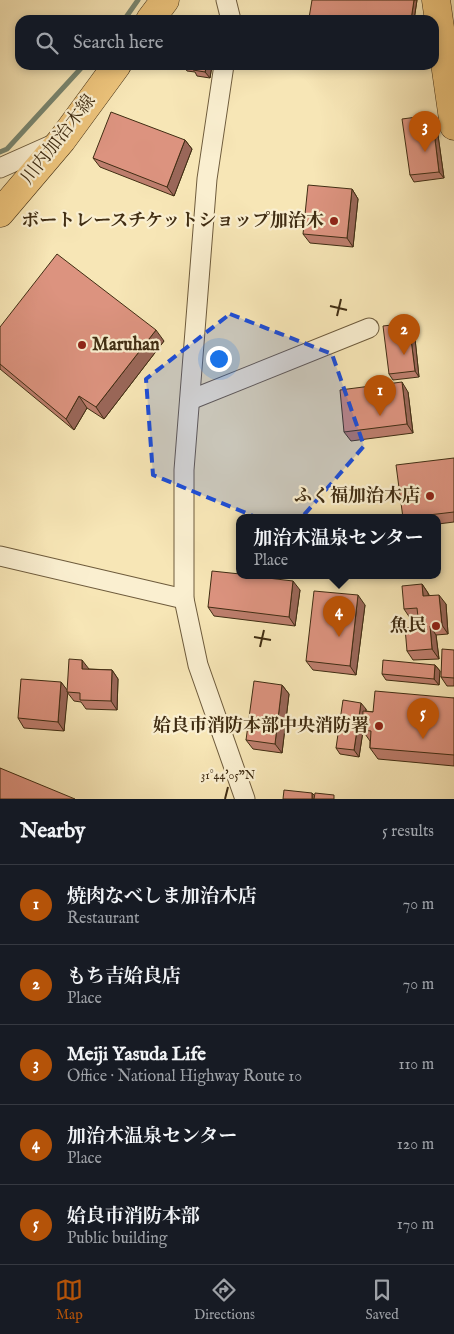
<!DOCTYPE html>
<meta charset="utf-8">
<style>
body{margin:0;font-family:"IM FELL English","Noto Serif JP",serif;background:#242831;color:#f1f3f6}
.you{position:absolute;left:218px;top:358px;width:18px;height:18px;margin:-12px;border:4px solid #fff;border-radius:50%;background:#1a73e8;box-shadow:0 0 0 8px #1a73e833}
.badge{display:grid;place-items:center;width:32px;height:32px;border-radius:50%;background:#b45309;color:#fff;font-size:16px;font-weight:700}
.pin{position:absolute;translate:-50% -41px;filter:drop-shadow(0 1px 2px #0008)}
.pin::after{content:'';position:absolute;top:26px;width:18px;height:15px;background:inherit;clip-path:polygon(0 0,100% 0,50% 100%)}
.popup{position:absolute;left:236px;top:514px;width:205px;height:65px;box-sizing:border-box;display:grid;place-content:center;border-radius:10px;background:#171b24;filter:drop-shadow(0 1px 4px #0005);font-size:16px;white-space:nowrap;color:#9ea1a6}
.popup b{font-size:19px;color:#f1f3f6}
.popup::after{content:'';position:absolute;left:50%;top:100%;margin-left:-10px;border:10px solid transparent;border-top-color:#171b24}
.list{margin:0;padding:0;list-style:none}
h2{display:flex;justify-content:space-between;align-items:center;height:65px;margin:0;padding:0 20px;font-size:21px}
h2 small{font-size:16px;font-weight:400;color:#9ea1a6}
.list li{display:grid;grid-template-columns:32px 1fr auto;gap:15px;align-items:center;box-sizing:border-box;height:80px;padding:0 20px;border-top:1px solid #363941}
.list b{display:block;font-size:19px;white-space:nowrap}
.list p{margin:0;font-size:16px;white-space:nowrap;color:#9ea1a6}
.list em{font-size:16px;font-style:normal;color:#9ea1a6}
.icon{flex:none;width:28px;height:28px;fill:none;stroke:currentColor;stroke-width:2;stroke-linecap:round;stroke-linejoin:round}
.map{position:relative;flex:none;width:454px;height:799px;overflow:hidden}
.search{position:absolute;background:#171b24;box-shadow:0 2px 8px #0003;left:15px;right:15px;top:15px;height:55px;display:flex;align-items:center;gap:12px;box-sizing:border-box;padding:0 18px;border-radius:15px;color:#9ea1a6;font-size:19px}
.sheet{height:465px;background:#171b24}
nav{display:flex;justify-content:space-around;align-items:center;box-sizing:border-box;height:70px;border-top:1px solid #363941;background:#171b24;font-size:14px;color:#9ea1a6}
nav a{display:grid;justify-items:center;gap:2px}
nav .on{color:#b45309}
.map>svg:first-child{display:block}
</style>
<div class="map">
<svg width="454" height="799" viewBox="0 0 454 799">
<rect width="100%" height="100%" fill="#f7e6b6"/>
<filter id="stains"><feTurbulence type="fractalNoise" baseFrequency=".004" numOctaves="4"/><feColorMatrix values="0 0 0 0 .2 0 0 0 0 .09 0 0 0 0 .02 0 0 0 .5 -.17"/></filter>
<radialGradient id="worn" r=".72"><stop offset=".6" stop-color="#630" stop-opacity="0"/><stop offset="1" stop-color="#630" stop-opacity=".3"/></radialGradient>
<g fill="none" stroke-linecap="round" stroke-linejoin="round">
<g stroke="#78856f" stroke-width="5">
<polyline points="124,20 138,0"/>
<polyline points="0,152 7,149 84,65"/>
</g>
<g stroke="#6e5b3c" stroke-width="21">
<g id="minor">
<polyline points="226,0 231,20"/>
<polyline points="224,65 207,179 184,470 184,599 198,665 245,799"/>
<polyline points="0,168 56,143"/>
<polyline points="190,400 369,328"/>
<polyline points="0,556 184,599"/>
</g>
</g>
<g stroke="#402d13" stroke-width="29">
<g id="primary">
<polyline points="150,20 165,0"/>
<polyline points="0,213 62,140 117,65"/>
</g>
</g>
<g stroke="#402d13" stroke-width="29">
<polyline id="trunk" points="436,0 454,126"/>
</g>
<use href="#minor" stroke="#faefd0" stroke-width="19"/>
<use href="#primary" stroke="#ecc37b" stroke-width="28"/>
<use href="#trunk" stroke="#ecc37b" stroke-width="28"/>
</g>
<g fill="#bd7e6d" stroke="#402d13">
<polygon points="417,0 414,20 311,20 309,18"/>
<polygon points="183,65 212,65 210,78 197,76 195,72 187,71"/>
<polygon points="432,115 436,121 444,178 414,182 410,175"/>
<polygon points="185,140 192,149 174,196 100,167 93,158"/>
<polygon points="352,189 358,199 353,247 310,243 303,234"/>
<polygon points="0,327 164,341 104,419 87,408 74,430 0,369"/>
<polygon points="414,329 419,377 393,380 389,374"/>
<polygon points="408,392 413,433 351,441 344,432"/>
<polygon points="454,458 454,522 438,524 438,518 403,518"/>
<polygon points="422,584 428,593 429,595 446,604 448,634 436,635 439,659 413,660 407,651 419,626 418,618 410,618 404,609"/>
<polygon points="300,590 295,626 214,616 208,607"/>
<polygon points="365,605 356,675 313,670 306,661"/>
<polygon points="454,650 454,686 447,686 441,677"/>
<polygon points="435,665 440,671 439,685 386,680 382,674"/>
<polygon points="89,669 112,670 118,679 117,710 86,709 81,702 74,701 67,692 64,731 24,728 18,718 61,682 67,691"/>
<polygon points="282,685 289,694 282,753 253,749 246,740"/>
<polygon points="454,698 454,766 378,759 370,748 370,741 363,731 359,757 340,754 336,748 366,709 366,711 373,712"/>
</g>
<g fill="#9a6759" stroke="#402d13">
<polygon points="414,0 417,0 414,20 411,20"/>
<polygon points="207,65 212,65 210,78 205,72"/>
<polygon points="432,115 436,121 444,178 439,172"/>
<polygon points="185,140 192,149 174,196 167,187"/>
<polygon points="352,189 358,199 353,247 347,238"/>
<polygon points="409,323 414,329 419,377 415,371"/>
<polygon points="156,330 164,341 104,419 96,407"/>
<polygon points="402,382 408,392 413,433 407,424"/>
<polygon points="79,396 87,408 74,430 66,419"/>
<polygon points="293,581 300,590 295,626 289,617"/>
<polygon points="422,584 428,593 430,605 423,596"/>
<polygon points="358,595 365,605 356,675 350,666"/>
<polygon points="439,595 446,604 448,634 442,625"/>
<polygon points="430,626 436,635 439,659 432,649"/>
<polygon points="82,660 89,669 88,678 82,669"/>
<polygon points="435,665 440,671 439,685 434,679"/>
<polygon points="112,670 118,679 117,710 111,701"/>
<polygon points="61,682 68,691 64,731 58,722"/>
<polygon points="282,685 289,694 282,753 275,744"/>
<polygon points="361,703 366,709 363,730 362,730 363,731 359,757 354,750"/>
<polygon points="312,793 315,796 314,799 312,799"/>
</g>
<g fill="#dc937f" stroke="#402d13">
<polygon points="312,0 414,0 411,20 324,20 309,18"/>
<polygon points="187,65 207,65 205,72 193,70 194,66"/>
<polygon points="111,112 185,140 167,187 93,158"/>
<polygon points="432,115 439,172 410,175 402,119"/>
<polygon points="308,185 352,189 347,238 303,234"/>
<polygon points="57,254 156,330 96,407 79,396 66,419 0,364 0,327"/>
<polygon points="409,323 415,371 389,374 383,326"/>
<polygon points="402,382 407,424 344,432 340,390"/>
<polygon points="454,458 454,512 403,518 396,465"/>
<polygon points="212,571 240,574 240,576 251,576 293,581 289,617 208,607"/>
<polygon points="422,584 423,596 439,595 442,625 430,626 432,649 407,651 405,628 419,626 417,608 404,609 402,586"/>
<polygon points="314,591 358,595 350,666 306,661"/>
<polygon points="442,649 454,650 454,678 441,677"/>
<polygon points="69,659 82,660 82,669 112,670 111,701 80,700 80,693 67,692"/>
<polygon points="383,660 435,665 434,679 382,674"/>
<polygon points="21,679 61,682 58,722 18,718"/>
<polygon points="254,681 282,685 275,744 246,740"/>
<polygon points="375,691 454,698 454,755 370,748 371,731 362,730 363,711 373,712"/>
<polygon points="343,700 361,703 354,750 336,748"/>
<polygon points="0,768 75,799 0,799"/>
<polygon points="284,790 312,793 312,799 283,799"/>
<polygon points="315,793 334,795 334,799 314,799"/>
</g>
<path fill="#1d4ed8" fill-opacity="0.2" stroke="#1d4ed8" stroke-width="4" stroke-dasharray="10 6" stroke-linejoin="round" d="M230,314L332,354L364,446L290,531L153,475L146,379Z"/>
<path fill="none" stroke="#402d13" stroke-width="2" d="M330,306L347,310M337,316L341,299M254,637L271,640M260,647L264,630M225,799L228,787"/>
<g fill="#8f2418" stroke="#faefd0" stroke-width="2">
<circle cx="334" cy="221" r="5"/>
<circle cx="82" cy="345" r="5"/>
<circle cx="430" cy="496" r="5"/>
<circle cx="436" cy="626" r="5"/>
<circle cx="379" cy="726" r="5"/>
</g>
<g text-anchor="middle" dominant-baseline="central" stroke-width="4.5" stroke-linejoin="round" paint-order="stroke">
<g font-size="18" fill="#402d13" stroke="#faefd0">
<text transform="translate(59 140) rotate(-52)">川内加治木線</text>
</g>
<g font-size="18" font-weight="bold" fill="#402d13" stroke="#faefd0" text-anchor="end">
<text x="324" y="221">ボートレースチケットショップ加治木</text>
<text x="92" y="345" text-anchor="start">Maruhan</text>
<text x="420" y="496">ふく福加治木店</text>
<text x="426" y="626">魚民</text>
<text x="369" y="726">姶良市消防本部中央消防署</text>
</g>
</g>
<g font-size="12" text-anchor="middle" fill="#402d13" stroke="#faefd0" stroke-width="4.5" stroke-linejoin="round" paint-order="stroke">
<text x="228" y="779">31°44'05"N</text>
</g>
<rect width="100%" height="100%" filter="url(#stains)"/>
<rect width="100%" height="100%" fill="url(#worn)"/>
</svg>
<div class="you"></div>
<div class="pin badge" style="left:380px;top:416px">1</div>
<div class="pin badge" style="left:404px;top:355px">2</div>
<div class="pin badge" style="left:425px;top:152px">3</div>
<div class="pin badge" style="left:339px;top:637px">4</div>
<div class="popup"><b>加治木温泉センター</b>Place</div>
<div class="pin badge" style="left:423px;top:739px">5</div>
<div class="search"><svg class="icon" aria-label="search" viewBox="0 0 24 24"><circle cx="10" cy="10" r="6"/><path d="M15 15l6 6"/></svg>Search here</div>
</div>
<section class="sheet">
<h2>Nearby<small>5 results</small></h2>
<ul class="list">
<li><span class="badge">1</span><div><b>焼肉なべしま加治木店</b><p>Restaurant</p></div><em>70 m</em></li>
<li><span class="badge">2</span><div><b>もち吉姶良店</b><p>Place</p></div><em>70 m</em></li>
<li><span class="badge">3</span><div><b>Meiji Yasuda Life</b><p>Office · National Highway Route 10</p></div><em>110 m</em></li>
<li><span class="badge">4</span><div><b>加治木温泉センター</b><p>Place</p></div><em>120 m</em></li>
<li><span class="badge">5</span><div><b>姶良市消防本部</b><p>Public building</p></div><em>170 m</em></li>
</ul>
</section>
<nav>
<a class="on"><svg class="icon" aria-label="map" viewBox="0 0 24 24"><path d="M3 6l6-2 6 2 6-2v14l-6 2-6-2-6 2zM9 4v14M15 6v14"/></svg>Map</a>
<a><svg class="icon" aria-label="directions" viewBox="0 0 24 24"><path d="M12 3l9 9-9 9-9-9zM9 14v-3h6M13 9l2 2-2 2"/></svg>Directions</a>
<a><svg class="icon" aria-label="saved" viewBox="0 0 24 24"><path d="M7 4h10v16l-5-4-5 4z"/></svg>Saved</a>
</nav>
